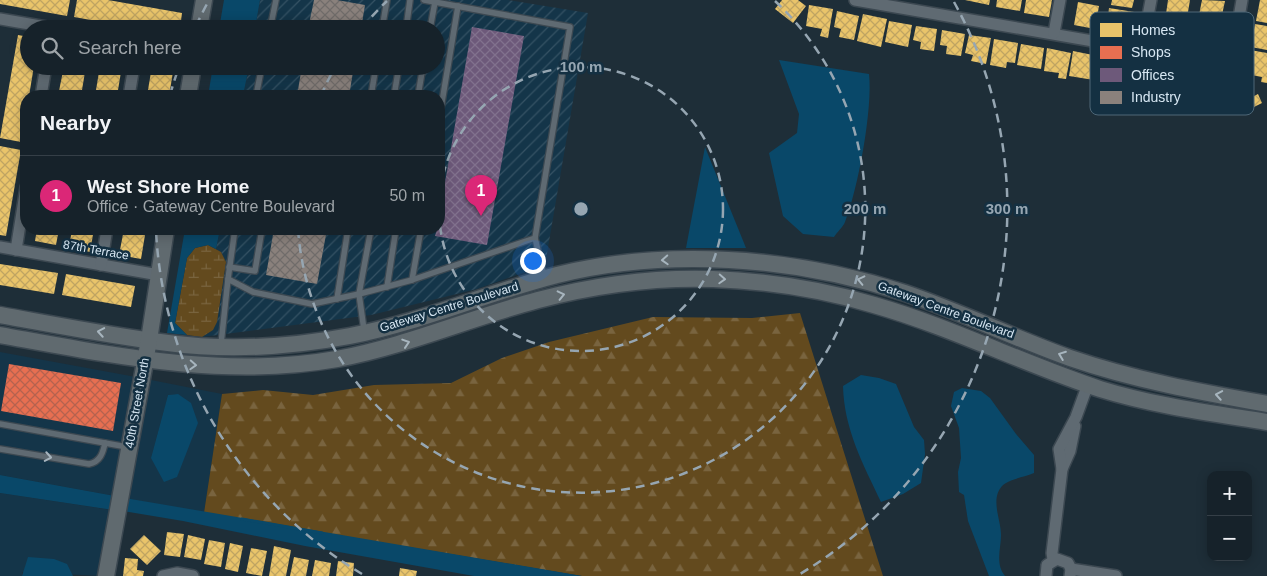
<!DOCTYPE html>
<meta charset="utf-8">
<style>
body{margin:0;font-family:Arial,sans-serif;background:#232f36;color:#f1f3f6}
.controls{position:absolute;right:15px;bottom:15px;display:grid;overflow:hidden;border-radius:10px;box-shadow:0 2px 12px #0003}
.controls button{width:45px;height:45px;display:grid;place-items:center;padding:0;border:0;border-bottom:1px solid #353f47;background:#16222a;color:#f1f3f6;font:25px sans-serif}
.you{position:absolute;left:532px;top:260px;width:18px;height:18px;margin:-12px;border:4px solid #fff;border-radius:50%;background:#1a73e8;box-shadow:0 0 0 8px #1a73e833}
.badge{display:grid;place-items:center;width:32px;height:32px;border-radius:50%;background:#db2777;color:#fff;font-size:16px;font-weight:700}
.pin{position:absolute;translate:-50% -41px;filter:drop-shadow(0 1px 2px #0008)}
.pin::after{content:'';position:absolute;top:26px;width:18px;height:15px;background:inherit;clip-path:polygon(0 0,100% 0,50% 100%)}
.list{margin:0;padding:0;list-style:none}
h2{display:flex;justify-content:space-between;align-items:center;height:65px;margin:0;padding:0 20px;font-size:21px}
h2 small{font-size:16px;font-weight:400;color:#9ea4a8}
.list li{display:grid;grid-template-columns:32px 1fr auto;gap:15px;align-items:center;box-sizing:border-box;height:80px;padding:0 20px;border-top:1px solid #353f47}
.list b{display:block;font-size:19px;white-space:nowrap}
.list p{margin:0;font-size:16px;white-space:nowrap;color:#9ea4a8}
.list em{font-size:16px;font-style:normal;color:#9ea4a8}
.icon{flex:none;width:28px;height:28px;fill:none;stroke:currentColor;stroke-width:2;stroke-linecap:round;stroke-linejoin:round}
.map{position:relative;flex:none;width:1267px;height:576px;overflow:hidden}
.search{position:absolute;background:#16222a;box-shadow:0 2px 12px #0003;left:20px;top:20px;width:425px;height:55px;display:flex;align-items:center;gap:12px;box-sizing:border-box;padding:0 18px;border-radius:28px;color:#9ea4a8;font-size:19px}
.panel{position:absolute;background:#16222a;box-shadow:0 2px 12px #0003;left:20px;top:90px;width:425px;height:145px;border-radius:20px}
.map>svg:first-child{display:block}
</style>
<div class="map">
<svg width="1267" height="576" viewBox="0 0 1267 576">
<defs>
<pattern id="industrial-furrows" width="10" height="10" patternUnits="userSpaceOnUse" patternTransform="scale(1.25)"><rect width="10" height="10" fill="#143549"/><path d="M-1 1l2-2M0 10L10 0M9 11l2-2" fill="none" stroke="#355264"/></pattern>
<pattern id="forest-firs" width="22" height="20" patternUnits="userSpaceOnUse" patternTransform="scale(1.25)"><rect width="22" height="20" fill="#634a1e"/><path d="M5 1l3.5 6h-7zM16 11l3.5 6h-7z" fill="#79643f"/></pattern>
<pattern id="wetland-marsh" width="20" height="14" patternUnits="userSpaceOnUse" patternTransform="scale(1.25)"><rect width="20" height="14" fill="#634a1e"/><path d="M1 5h8M5 5V1M11 12h8M15 12V8" fill="none" stroke="#79643f"/></pattern>
<pattern id="homes-cross-hatch" width="8" height="8" patternUnits="userSpaceOnUse" patternTransform="scale(1.25)"><rect width="8" height="8" fill="#e9c46a"/><path d="M0 0l8 8M0 8l8-8" fill="none" stroke="#bfa462"/></pattern>
<pattern id="shops-cross-hatch" width="8" height="8" patternUnits="userSpaceOnUse" patternTransform="scale(1.25)"><rect width="8" height="8" fill="#e76f51"/><path d="M0 0l8 8M0 8l8-8" fill="none" stroke="#b5624f"/></pattern>
<pattern id="offices-cross-hatch" width="8" height="8" patternUnits="userSpaceOnUse" patternTransform="scale(1.25)"><rect width="8" height="8" fill="#6d597a"/><path d="M0 0l8 8M0 8l8-8" fill="none" stroke="#81718d"/></pattern>
<pattern id="industry-cross-hatch" width="8" height="8" patternUnits="userSpaceOnUse" patternTransform="scale(1.25)"><rect width="8" height="8" fill="#8a817c"/><path d="M0 0l8 8M0 8l8-8" fill="none" stroke="#706c6a"/></pattern>
</defs>
<rect width="100%" height="100%" fill="#1e2e38"/>
<g fill="#143549" fill-rule="evenodd">
<polygon points="0,352 136,377 115,496 0,475"/>
<path d="M146,379L222,394L204,513L125,498ZM178,394L151,458L168,395Z"/>
<polygon points="0,493 112,510 100,576 22,572 22,576 0,576"/>
</g>
<polygon fill="url(#industrial-furrows)" points="260,0 508,0 588,13 545,265 477,289 371,315 202,337 213,330 217,322 226,262 221,252 216,249 220,229 439,229 439,96 243,96 249,66 436,66 436,29 255,29"/>
<polygon fill="url(#forest-firs)" points="800,313 883,576 582,576 204,513 222,394 263,390 313,395 374,385 451,383 502,358 549,342 653,317 752,318"/>
<polygon fill="url(#wetland-marsh)" points="208,245 221,252 226,262 217,322 213,330 202,337 187,335 175,323 187,258 195,248"/>
<g fill="#094869">
<polygon points="224,0 260,0 255,29 219,29"/>
<path d="M779,60L869,74C873,108 858,189 845,222C843,227 837,232 834,237L803,234L783,216L769,153L797,133L799,114Z"/>
<polygon points="213,66 249,66 243,96 208,96"/>
<polygon points="705,147 746,248 686,248"/>
<polygon points="185,229 220,229 216,249 208,245 195,248 187,258 175,323 187,335 167,333"/>
<path d="M861,375L879,378L896,384L914,427L924,440L925,454L921,483L903,494L881,502C863,464 844,429 843,386Z"/>
<path d="M962,388L981,391L990,398L1016,434L1034,455V473C1025,477 1009,479 1002,486C990,500 1001,519 1001,535C1001,548 995,564 1005,576H989L968,521L964,495L959,492L958,472L961,458L959,428L951,406L954,392Z"/>
<polygon points="178,394 191,403 198,423 177,477 164,482 151,458 168,395"/>
<polygon points="0,475 115,496 113,510 0,493"/>
<polygon points="125,498 582,576 474,576 305,546 183,521 123,511"/>
<polygon points="28,557 54,559 67,564 73,576 22,576"/>
</g>
<g fill="url(#homes-cross-hatch)">
<polygon points="0,0 70,0 67,16 0,4"/>
<polygon points="77,0 108,0 182,13 180,29 141,29 74,17"/>
<polygon points="782,0 798,0 806,6 793,23 775,9"/>
<polygon points="965,0 990,0 989,5"/>
<polygon points="997,0 1022,0 1020,11 996,7"/>
<polygon points="1026,0 1052,0 1049,17 1024,13"/>
<polygon points="1112,0 1134,0 1132,8 1111,5"/>
<polygon points="1168,0 1190,0 1187,18 1166,14"/>
<polygon points="1202,0 1225,1 1220,24 1198,20"/>
<polygon points="1260,0 1267,0 1267,23 1256,21"/>
<polygon points="1078,2 1099,6 1095,29 1074,25"/>
<polygon points="809,5 833,9 828,38 820,36 822,29 806,26"/>
<polygon points="1109,8 1134,12 1130,35 1106,31"/>
<polygon points="837,11 859,16 854,40 839,37 841,29 834,27"/>
<polygon points="863,14 887,19 881,47 857,41"/>
<polygon points="889,21 912,25 908,47 885,42"/>
<polygon points="1255,24 1267,26 1267,50 1251,47"/>
<polygon points="916,26 937,29 934,51 920,49 921,42 913,40"/>
<polygon points="942,30 965,34 961,56 946,54 947,46 940,45"/>
<polygon points="18,35 29,37 29,66 34,66 29,96 26,96 21,142 0,138"/>
<polygon points="969,35 991,38 986,64 971,61 973,55 965,53"/>
<polygon points="994,39 1018,43 1015,63 1007,62 1006,68 990,65"/>
<polygon points="1021,44 1044,48 1041,69 1017,65"/>
<polygon points="1047,48 1071,53 1066,79 1058,78 1059,73 1044,71"/>
<polygon points="1250,50 1267,53 1267,83 1261,82 1262,77 1246,74"/>
<polygon points="1073,51 1098,56 1094,80 1069,76"/>
<polygon points="64,66 86,66 81,96 58,96"/>
<polygon points="100,66 122,66 117,96 95,96"/>
<polygon points="152,66 174,66 169,96 147,96"/>
<polygon points="1258,94 1262,103 1250,109 1246,100"/>
<polygon points="0,146 21,150 6,236 0,235"/>
<polygon points="37,229 59,229 56,245 35,241"/>
<polygon points="72,229 94,229 90,252 69,248"/>
<polygon points="124,229 146,229 141,259 119,255"/>
<polygon points="0,264 58,273 54,294 0,285"/>
<polygon points="66,274 135,286 131,307 62,295"/>
<polygon points="167,532 184,534 180,557 164,555"/>
<polygon points="144,535 161,551 147,565 130,549"/>
<polygon points="188,535 205,539 201,560 184,557"/>
<polygon points="209,540 225,543 221,567 204,564"/>
<polygon points="230,543 243,546 238,572 225,569"/>
<polygon points="274,546 291,550 286,576 269,576"/>
<polygon points="251,548 267,551 262,576 246,573"/>
<polygon points="294,557 309,560 306,576 290,576"/>
<polygon points="125,558 138,559 137,570 144,571 143,576 123,576"/>
<polygon points="315,560 331,563 329,576 312,576"/>
<polygon points="338,561 354,563 353,576 336,576"/>
<polygon points="400,568 417,571 416,576 399,576"/>
</g>
<polygon fill="url(#shops-cross-hatch)" points="9,364 121,383 113,431 1,411"/>
<polygon fill="url(#offices-cross-hatch)" points="472,27 524,36 487,245 435,236 437,229 439,229 439,217"/>
<g fill="url(#industry-cross-hatch)">
<polygon points="314,0 337,0 365,5 361,29 308,29"/>
<polygon points="302,66 354,66 349,96 297,96"/>
<polygon points="274,229 327,229 317,284 266,275"/>
</g>
<g fill="none" stroke-linecap="round" stroke-linejoin="round">
<polyline stroke="#094869" stroke-width="3" points="242,519 322,533"/>
<g stroke="#3c4851" stroke-width="8">
<g id="lane">
<polyline points="270,29 276,0"/>
<polyline points="382,29 387,0"/>
<polyline points="406,29 410,0"/>
<polyline points="430,29 435,2"/>
<polyline points="256,96 262,66"/>
<polyline points="371,96 376,66"/>
<polyline points="394,96 399,66"/>
<polyline points="418,96 423,66"/>
<polyline points="439,120 458,6"/>
<polyline points="535,238 544,276"/>
<polyline points="229,267 255,271 262,229"/>
<polyline points="228,279 235,229"/>
<polyline points="412,280 421,229"/>
<polyline points="387,287 396,229"/>
<polyline points="337,299 348,229"/>
<polyline points="364,330 359,294 371,229"/>
<polyline points="221,344 228,279 253,292 312,304 359,294 412,280 535,238 570,27 424,0"/>
<polyline points="0,424 127,447"/>
<path d="M0,449L89,464C100,462 103,453 105,443"/>
</g>
</g>
<g stroke="#3c4851" stroke-width="14">
<g id="street">
<polyline points="855,0 1220,63 1231,63 1242,0"/>
<polyline points="0,19 58,29"/>
<polyline points="1054,33 1060,0"/>
<polyline points="1142,48 1151,0"/>
<polyline points="41,96 46,66"/>
<polyline points="129,96 134,66"/>
<polyline points="0,247 159,275"/>
<polyline points="16,250 26,187"/>
<polyline points="101,265 107,229"/>
<polyline points="1062,469 1070,451 1075,426"/>
<polyline points="1053,559 1052,553 1062,469 1059,449 1076,417 1088,384"/>
<polyline points="1071,569 1116,576"/>
<polyline points="163,576 177,573 193,576"/>
<polyline points="1046,576 1047,565 1057,559 1068,563 1071,569 1070,576"/>
</g>
</g>
<g stroke="#3c4851" stroke-width="19">
<g id="secondary">
<polyline points="199,29 204,0"/>
<polyline points="188,96 193,66"/>
<path d="M0,315C56,325 112,336 168,343C228,351 291,347 350,336C421,322 487,293 557,275C601,264 648,259 693,259C765,259 837,271 905,293C961,312 1014,338 1070,358C1134,380 1200,392 1267,404"/>
<path d="M0,335C111,355 224,379 337,359C406,346 470,318 538,300C595,285 654,277 713,279C767,281 821,289 874,305C951,327 1024,364 1100,389C1155,406 1211,413 1267,422"/>
<polyline points="106,576 149,340 166,229"/>
</g>
</g>
<use href="#lane" stroke="#5f6a72" stroke-width="5.5"/>
<use href="#street" stroke="#5f6a72" stroke-width="11"/>
<use href="#secondary" stroke="#606a6f" stroke-width="16"/>
</g>
<defs><path id="oneway-chevron" d="M-2-3.5L2.5 0L-2 3.5" fill="none" stroke-width="1.6" stroke-linecap="round" stroke-linejoin="round" transform="scale(1.25)"/></defs>
<g stroke="#a7b5be">
<use href="#oneway-chevron" transform="translate(665 260) rotate(177)"/>
<use href="#oneway-chevron" transform="translate(722 279) rotate(3)"/>
<use href="#oneway-chevron" transform="translate(861 280) rotate(-167)"/>
<use href="#oneway-chevron" transform="translate(561 295) rotate(-13)"/>
<use href="#oneway-chevron" transform="translate(101 332) rotate(-170)"/>
<use href="#oneway-chevron" transform="translate(406 343) rotate(-18)"/>
<use href="#oneway-chevron" transform="translate(1062 355) rotate(-159)"/>
<use href="#oneway-chevron" transform="translate(193 365) rotate(3)"/>
<use href="#oneway-chevron" transform="translate(1219 395) rotate(-170)"/>
</g>
<use stroke="#a7b5bf" href="#oneway-chevron" transform="translate(48 457) rotate(10)"/>
<g fill="none" stroke="#96a6b2" stroke-width="2.5" stroke-dasharray="9 6">
<circle cx="581" cy="209" r="142"/>
<path d="M321 96A284 284 0 0 1 335 67M362 28A284 284 0 0 1 387 1M775 1A284 284 0 1 1 298 229"/>
<path d="M362 574A426 426 0 0 1 156 231M170 95A426 426 0 0 1 179 67M196 26A426 426 0 0 1 208 2M954 2A426 426 0 0 1 800 574"/>
</g>
<g text-anchor="middle" dominant-baseline="central" stroke-width="5" stroke-linejoin="round" paint-order="stroke">
<g font-size="12" fill="#d7e7f3" stroke="#143042">
<text transform="translate(96 250) rotate(10)">87th Terrace</text>
<text transform="translate(449 307) rotate(-17)">Gateway Centre Boulevard</text>
<text transform="translate(946 310) rotate(20)">Gateway Centre Boulevard</text>
<text transform="translate(137 403) rotate(-80)">40th Street North</text>
</g>
</g>
<rect x="1090" y="12" width="164" height="103" rx="8" fill="#143042" stroke="#4e6777" stroke-width="1"/>
<rect x="1100" y="23" width="22" height="14" fill="#e9c46a"/>
<rect x="1100" y="46" width="22" height="13" fill="#e76f51"/>
<rect x="1100" y="68" width="22" height="14" fill="#6d597a"/>
<rect x="1100" y="91" width="22" height="13" fill="#8a817c"/>
<g font-size="14" fill="#d7e7f3">
<text x="1131" y="35">Homes</text>
<text x="1131" y="57">Shops</text>
<text x="1131" y="80">Offices</text>
<text x="1131" y="102">Industry</text>
</g>
<circle cx="581" cy="209" r="8" fill="#96a6b2" stroke="#143042" stroke-width="2.5"/>
<g font-size="15" text-anchor="middle" font-weight="bold" fill="#96a6b2" stroke="#143042" stroke-width="5" stroke-linejoin="round" paint-order="stroke">
<text x="581" y="72">100 m</text>
<text x="865" y="214">200 m</text>
<text x="1007" y="214">300 m</text>
</g>
</svg>
<div class="controls">
<button>+</button>
<button>−</button>
</div>
<div class="you"></div>
<div class="pin badge" style="left:481px;top:216px">1</div>
<div class="search"><svg class="icon" aria-label="search" viewBox="0 0 24 24"><circle cx="10" cy="10" r="6"/><path d="M15 15l6 6"/></svg>Search here</div>
<section class="panel">
<h2>Nearby<small></small></h2>
<ul class="list">
<li><span class="badge">1</span><div><b>West Shore Home</b><p>Office · Gateway Centre Boulevard</p></div><em>50 m</em></li>
</ul>
</section>
</div>
